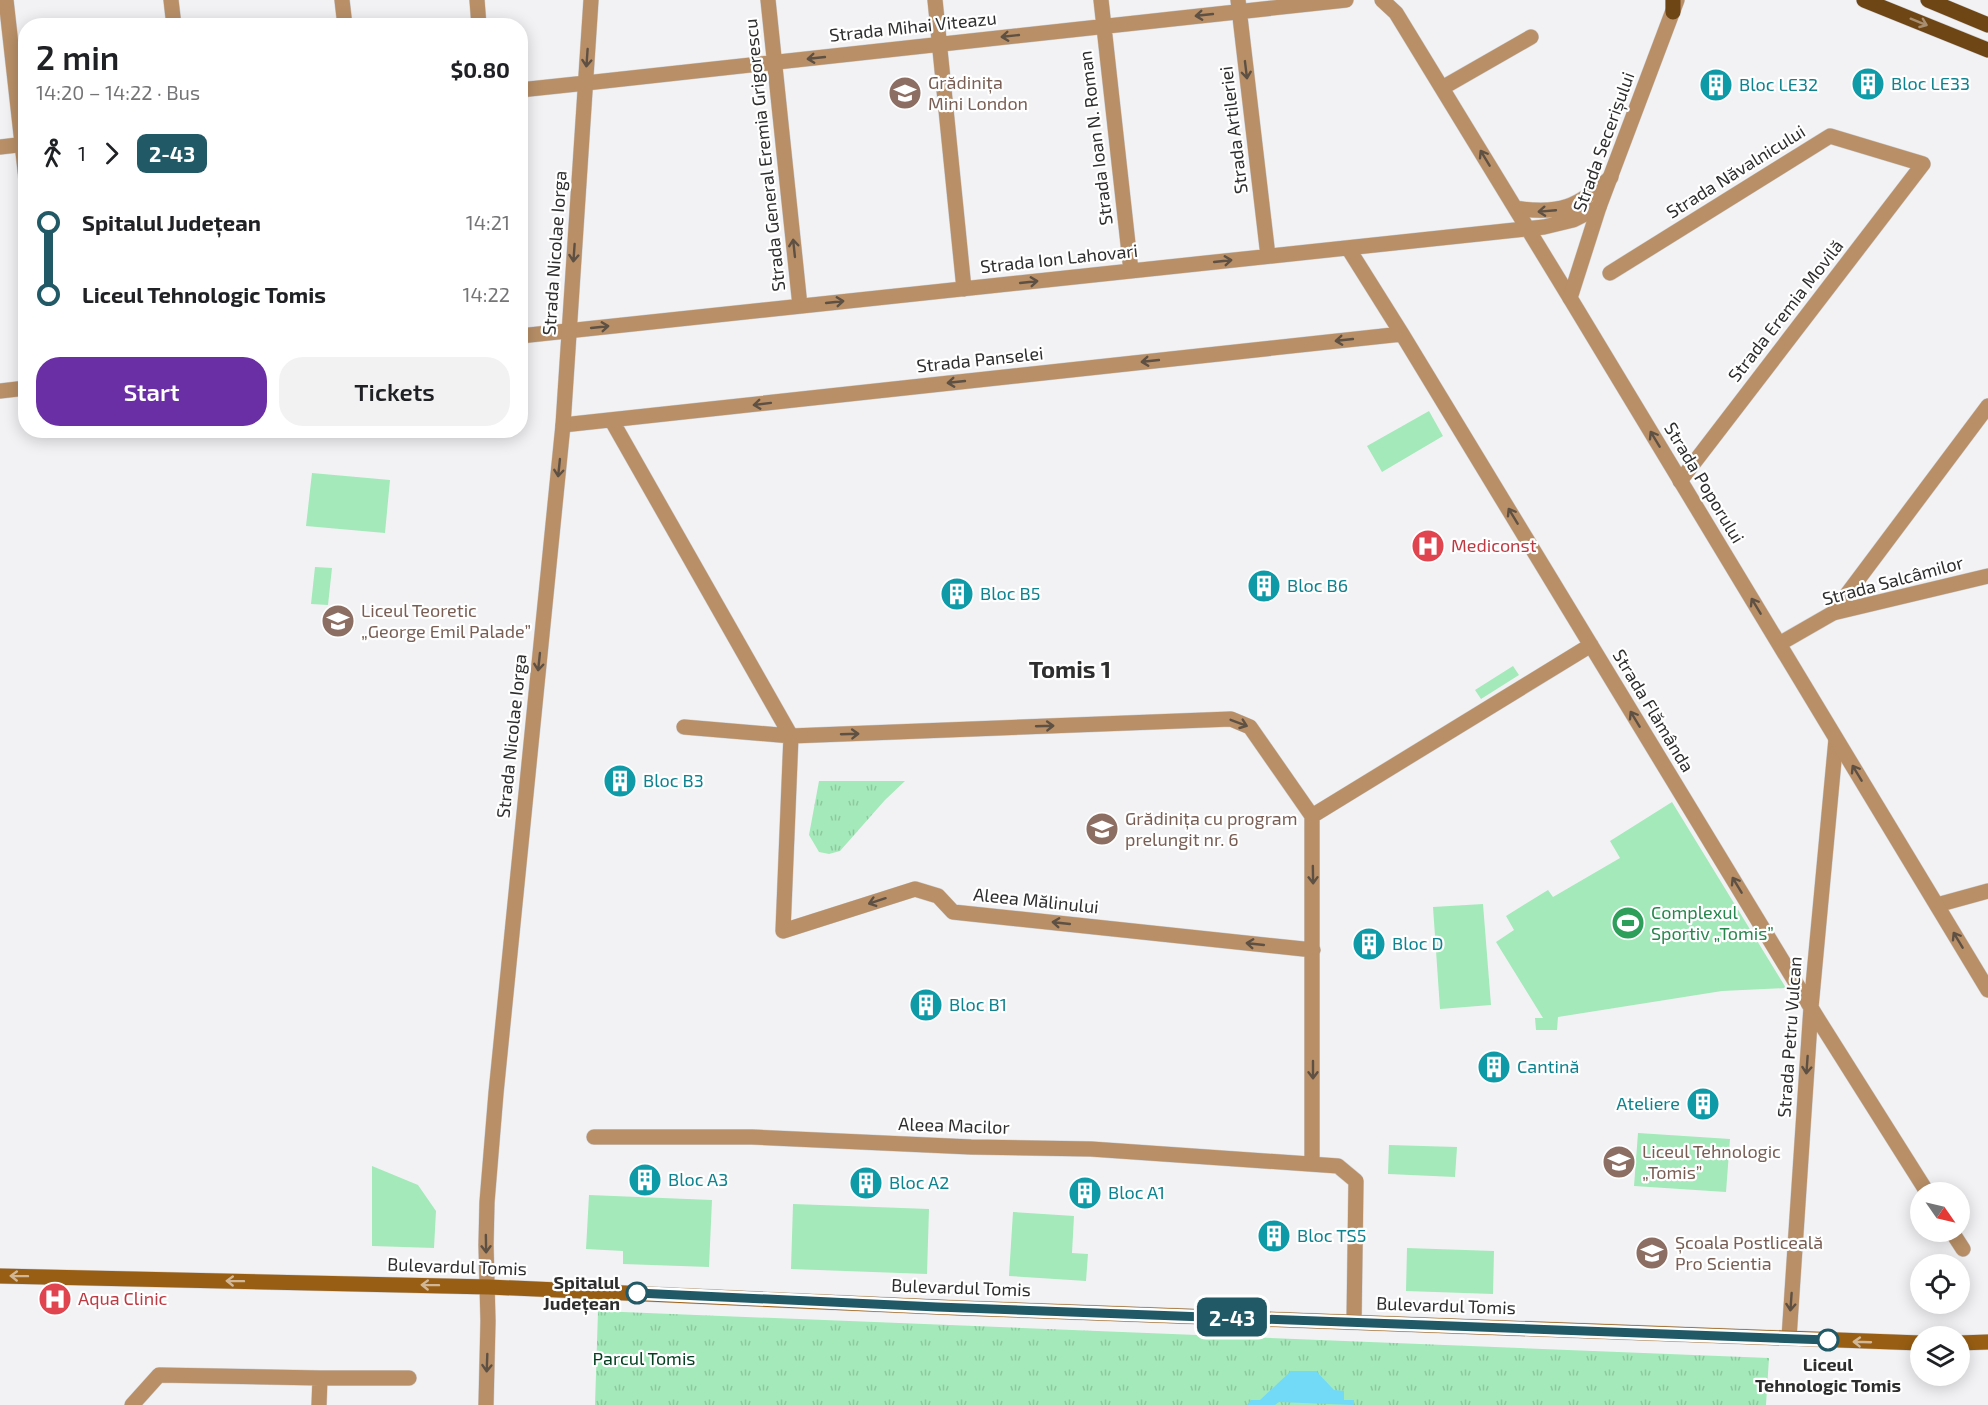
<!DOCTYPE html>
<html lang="en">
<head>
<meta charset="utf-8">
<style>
  body { margin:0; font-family:"Exo 2",sans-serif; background:#f2f2f2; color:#202124; height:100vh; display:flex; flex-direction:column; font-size:22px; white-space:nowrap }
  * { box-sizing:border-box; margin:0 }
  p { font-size:20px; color:#757577 }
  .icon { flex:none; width:33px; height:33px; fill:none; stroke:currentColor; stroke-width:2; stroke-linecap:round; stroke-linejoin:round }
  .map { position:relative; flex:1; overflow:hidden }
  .sheet { position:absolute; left:18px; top:18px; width:510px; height:420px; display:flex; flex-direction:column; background:#fff; border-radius:24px; box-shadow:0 3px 15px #0003 }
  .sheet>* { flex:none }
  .badge { padding:0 12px; border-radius:9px; font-size:21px; line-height:39px }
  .needle { width:39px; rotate:124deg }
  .buttons { position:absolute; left:1910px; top:1182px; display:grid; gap:12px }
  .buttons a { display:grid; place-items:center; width:60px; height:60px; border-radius:50%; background:#fff; box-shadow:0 3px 15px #0003; font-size:30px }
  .map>.badge { position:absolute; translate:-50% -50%; box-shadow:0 0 0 3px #fff }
  .legs { display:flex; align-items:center; gap:9px; height:66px; padding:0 18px; font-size:20px }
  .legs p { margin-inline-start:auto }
  .head { display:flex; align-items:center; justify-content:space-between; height:102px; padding:0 18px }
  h1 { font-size:33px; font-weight:600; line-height:45px }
  .button { display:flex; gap:12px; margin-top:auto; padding:12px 18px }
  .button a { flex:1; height:69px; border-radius:24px; background:#6b2fa5; color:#fff; font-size:24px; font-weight:600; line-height:69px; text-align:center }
  .button a+a { background:#f2f2f2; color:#202124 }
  ul { padding:0 18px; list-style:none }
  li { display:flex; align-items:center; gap:21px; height:72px; font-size:22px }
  li i { display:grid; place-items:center; width:9px; height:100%; margin:0 8px; background:currentColor }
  li i::after { content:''; width:15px; height:15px; margin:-8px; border:4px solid; border-radius:50%; background:#fff }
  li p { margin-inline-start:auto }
  li:first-child i { background:linear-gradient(#0000 50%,currentColor 0) }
  li:last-child i { background:linear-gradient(currentColor 50%,#0000 0) }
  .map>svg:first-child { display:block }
  .green { fill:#a4e9b9 }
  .park { fill:url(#park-tufts) }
  .water { fill:#72d9f7 }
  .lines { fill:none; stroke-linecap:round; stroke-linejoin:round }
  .minor-casing { stroke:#cfcfd1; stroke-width:16 }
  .tertiary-casing { stroke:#cfcfd1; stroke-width:16 }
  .secondary-casing { stroke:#cfcfd1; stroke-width:16 }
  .primary-casing { stroke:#cfcfd1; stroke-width:16 }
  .minor { stroke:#b88f67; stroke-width:15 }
  .tertiary { stroke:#b88f67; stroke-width:15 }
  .secondary { stroke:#985e13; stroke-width:15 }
  .primary { stroke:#6e4514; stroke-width:15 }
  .oneway { stroke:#5e5043 }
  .oneway2 { stroke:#a88f72 }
  .oneway3 { stroke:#d1b795 }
  .line-1-casing { stroke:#fff; stroke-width:14 }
  .line-1 { stroke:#215967; stroke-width:9 }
  .stop-1-dot { fill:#fff; stroke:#215967; stroke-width:3 }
  .labels { text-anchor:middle; stroke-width:4.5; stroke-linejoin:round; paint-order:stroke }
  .street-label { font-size:18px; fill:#2e2e2f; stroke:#fff }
  .education-label { font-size:18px; fill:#785e54; stroke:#fff; text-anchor:start }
  .culture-label { font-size:18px; fill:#0d838f; stroke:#fff; text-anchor:start }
  .health-label { font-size:18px; fill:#be3a42; stroke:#fff; text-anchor:start }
  .leisure-label { font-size:18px; fill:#27864d; stroke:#fff; text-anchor:start }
  .stop-label { font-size:18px; font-weight:bold; fill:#2e2e2f; stroke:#fff; text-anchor:end }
  .park-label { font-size:18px; fill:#044020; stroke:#fff }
  .district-label { font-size:24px; font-weight:bold; fill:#2e2e2f; stroke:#fff }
</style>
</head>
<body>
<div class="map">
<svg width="1988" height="1405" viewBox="0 0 1988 1405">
  <defs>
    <pattern id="park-tufts" width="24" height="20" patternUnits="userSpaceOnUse" patternTransform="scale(1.5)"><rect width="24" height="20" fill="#a4e9b9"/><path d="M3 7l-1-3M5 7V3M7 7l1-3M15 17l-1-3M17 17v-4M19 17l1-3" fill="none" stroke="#8ec89f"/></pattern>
  </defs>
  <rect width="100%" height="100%" fill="#f2f2f5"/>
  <path class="green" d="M1429,411l14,25 -61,36 -15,-26z
    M312,473l78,7 -5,53 -79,-7z
    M315,567l17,1 -4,37 -17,-1z
    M1513,666l6,9 -38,24 -6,-9z
    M1672,802l114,186 -64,3 -164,26 -1,13h-21l-1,-12h8l-47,-76 18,-12 -8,-14 42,-26 5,7 67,-39 -10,-17z
    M1483,904l8,101 -51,4 -7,-102z
    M1638,1133l92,6 -4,53 -92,-6z
    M1389,1145l68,2 -2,30 -67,-3z
    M372,1166l46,19 18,26 -2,37 -62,-2z
    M589,1195l123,5 -3,67 -86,-3v-13l-37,-2z
    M793,1204l136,5 -2,65 -136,-5z
    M1013,1212l61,4 -2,37 16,1 -2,27 -77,-5z
    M1407,1248l87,3 -1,43 -87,-3z"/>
  <path class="park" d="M819,781h86l-20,19 -45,51 -11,3 -10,-2 -10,-17z
    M598,1311l1171,47 -3,47h-1171z"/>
  <path class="water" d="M1291,1371h25l18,19 10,1v9h10v5l-75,-3 -4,3h-28l4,-5h9z"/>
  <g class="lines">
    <g class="minor-casing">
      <path id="minor" d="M6,0l20,179
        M171,0l3,26
        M342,0l3,26
        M477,0l2,26
        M768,0l32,306
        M935,0l29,289
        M1101,0l30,271
        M1238,0l30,256
        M1382,0l14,13 174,285
        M586,83l760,-83
        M1442,88l89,-51
        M1515,208c45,7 63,-1 96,-31
        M1348,248l54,86 414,682 111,176
        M1610,273l220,-137 93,28 -243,317
        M520,336l1024,-109 29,-7 26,-13
        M0,391l26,-3
        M612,421l179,315
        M563,425l839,-91
        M1833,613l155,-207
        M684,727l107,9 440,-17 19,8 62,89v348
        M791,736l-8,195 132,-42 23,7 15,16 360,38
        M1312,816l279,-171
        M1937,905l51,-14
        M594,1137h158l219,10 120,2 247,17 18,15 -2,141
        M1952,1232l11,17
        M1789,1338l22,-331 25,-268
        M320,1378h89
        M132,1405l27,-30 161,3 -1,27"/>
    </g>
    <g class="tertiary-casing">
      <path id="tertiary" d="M1677,0l-78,207 -29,91 418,692
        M520,90l66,-7
        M0,147l26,-3
        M1779,644l54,-31 155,-37
        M486,1405l2,-84 -2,-76 1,-43 9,-109 67,-668 28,-425"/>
    </g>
    <g class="secondary-casing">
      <path id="secondary" d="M0,1276l489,11 471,21 960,35
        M1959,1343l29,-1"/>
    </g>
    <g class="primary-casing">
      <path id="primary" d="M1673,0v12
        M1864,0l124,50
        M1928,0l60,25"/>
    </g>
    <use href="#minor" class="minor"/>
    <use href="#tertiary" class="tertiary"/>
    <use href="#secondary" class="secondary"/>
    <use href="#primary" class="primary"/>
  </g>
  <defs><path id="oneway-shaft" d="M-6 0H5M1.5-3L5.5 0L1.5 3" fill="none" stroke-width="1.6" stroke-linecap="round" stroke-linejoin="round" transform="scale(1.5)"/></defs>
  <g class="oneway">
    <use href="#oneway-shaft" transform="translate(1204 15) rotate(174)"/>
    <use href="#oneway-shaft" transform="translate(1010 36) rotate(174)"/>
    <use href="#oneway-shaft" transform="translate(587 58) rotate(94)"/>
    <use href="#oneway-shaft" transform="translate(816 58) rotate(174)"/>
    <use href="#oneway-shaft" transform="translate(1246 70) rotate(83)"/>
    <use href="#oneway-shaft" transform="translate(1485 158) rotate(-121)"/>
    <use href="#oneway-shaft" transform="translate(1547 211) rotate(175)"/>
    <use href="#oneway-shaft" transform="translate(794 248) rotate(-96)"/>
    <use href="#oneway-shaft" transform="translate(574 253) rotate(94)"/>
    <use href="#oneway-shaft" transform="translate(1223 261) rotate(-6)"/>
    <use href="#oneway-shaft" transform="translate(1029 282) rotate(-6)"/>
    <use href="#oneway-shaft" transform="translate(835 302) rotate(-6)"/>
    <use href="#oneway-shaft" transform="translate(600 327) rotate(-6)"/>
    <use href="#oneway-shaft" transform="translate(1344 340) rotate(174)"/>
    <use href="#oneway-shaft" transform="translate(1150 361) rotate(174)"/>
    <use href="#oneway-shaft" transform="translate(956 382) rotate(174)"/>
    <use href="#oneway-shaft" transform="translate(762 404) rotate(173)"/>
    <use href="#oneway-shaft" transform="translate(1655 439) rotate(-121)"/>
    <use href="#oneway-shaft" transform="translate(559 468) rotate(96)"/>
    <use href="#oneway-shaft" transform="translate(1513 516) rotate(-121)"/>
    <use href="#oneway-shaft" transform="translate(1756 606) rotate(-121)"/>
    <use href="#oneway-shaft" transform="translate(539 662) rotate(96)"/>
    <use href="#oneway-shaft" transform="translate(1635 719) rotate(-121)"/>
    <use href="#oneway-shaft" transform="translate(1239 723) rotate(21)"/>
    <use href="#oneway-shaft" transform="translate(1045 726) rotate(-2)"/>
    <use href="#oneway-shaft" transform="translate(850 734) rotate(-2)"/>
    <use href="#oneway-shaft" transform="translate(1857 773) rotate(-121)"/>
    <use href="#oneway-shaft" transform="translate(1313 875) rotate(89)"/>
    <use href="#oneway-shaft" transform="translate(1737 885) rotate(-121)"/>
    <use href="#oneway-shaft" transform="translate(877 901) rotate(162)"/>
    <use href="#oneway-shaft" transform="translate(1061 923) rotate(-174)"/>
    <use href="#oneway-shaft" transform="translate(1958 940) rotate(-121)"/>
    <use href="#oneway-shaft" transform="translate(1255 944) rotate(-174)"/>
    <use href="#oneway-shaft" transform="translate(1807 1065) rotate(94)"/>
    <use href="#oneway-shaft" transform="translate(1313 1070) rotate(90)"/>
    <use href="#oneway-shaft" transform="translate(486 1244) rotate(89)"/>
    <use href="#oneway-shaft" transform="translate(1791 1302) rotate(94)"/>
    <use href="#oneway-shaft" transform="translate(487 1363) rotate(92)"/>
  </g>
  <use class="oneway2" href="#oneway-shaft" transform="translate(1919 22) rotate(22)"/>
  <g class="oneway3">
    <use href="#oneway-shaft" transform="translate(19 1276) rotate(-179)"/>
    <use href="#oneway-shaft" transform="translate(235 1281) rotate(-179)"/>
    <use href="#oneway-shaft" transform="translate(430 1285) rotate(-179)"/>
    <use href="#oneway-shaft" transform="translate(1862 1342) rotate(-178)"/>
  </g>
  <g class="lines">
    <g class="line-1-casing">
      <path id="line-1" d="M637,1293l300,14 891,33"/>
    </g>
    <use href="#line-1" class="line-1"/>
  </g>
  <defs>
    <g id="building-disc" transform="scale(1.725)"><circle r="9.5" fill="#0f9aa8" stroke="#fff"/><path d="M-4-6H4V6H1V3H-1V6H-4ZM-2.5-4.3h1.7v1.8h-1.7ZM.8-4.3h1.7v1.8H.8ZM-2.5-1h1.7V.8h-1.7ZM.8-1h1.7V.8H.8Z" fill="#fff"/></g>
    <g id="school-disc" transform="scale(1.725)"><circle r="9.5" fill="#8d6e63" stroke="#fff"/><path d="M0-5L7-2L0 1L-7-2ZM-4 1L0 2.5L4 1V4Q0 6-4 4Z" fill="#fff"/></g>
    <g id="hospital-disc" transform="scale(1.725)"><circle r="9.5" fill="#e0444e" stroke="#fff"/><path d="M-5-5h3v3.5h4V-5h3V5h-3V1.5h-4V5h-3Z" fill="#fff"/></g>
    <g id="stadium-disc" transform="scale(1.725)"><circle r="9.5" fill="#2e9e5b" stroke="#fff"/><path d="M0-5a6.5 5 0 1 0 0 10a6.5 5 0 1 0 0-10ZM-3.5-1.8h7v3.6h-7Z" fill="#fff"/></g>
  </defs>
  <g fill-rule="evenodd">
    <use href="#building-disc" x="1868" y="84"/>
    <use href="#building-disc" x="1716" y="85"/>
    <use href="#school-disc" x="905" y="93"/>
    <use href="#hospital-disc" x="1428" y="546"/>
    <use href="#building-disc" x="1264" y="586"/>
    <use href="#building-disc" x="957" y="594"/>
    <use href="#school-disc" x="338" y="621"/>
    <use href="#building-disc" x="620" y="781"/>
    <use href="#school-disc" x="1102" y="829"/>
    <use href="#stadium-disc" x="1628" y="923"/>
    <use href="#building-disc" x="1369" y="944"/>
    <use href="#building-disc" x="926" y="1005"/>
    <use href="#building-disc" x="1494" y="1067"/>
    <use href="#building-disc" x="1703" y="1104"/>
    <use href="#school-disc" x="1619" y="1162"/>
    <use href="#building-disc" x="645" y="1180"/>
    <use href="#building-disc" x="866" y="1183"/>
    <use href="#building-disc" x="1085" y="1193"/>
    <use href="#building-disc" x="1274" y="1236"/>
    <use href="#school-disc" x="1652" y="1253"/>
    <use href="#hospital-disc" x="55" y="1299"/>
  </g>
  <g class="stop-1-dot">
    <circle cx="637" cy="1293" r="10"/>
    <circle cx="1828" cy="1340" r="10"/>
  </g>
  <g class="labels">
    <g class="street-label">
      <text transform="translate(913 27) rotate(-6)" y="6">Strada Mihai Viteazu</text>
      <text transform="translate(1234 130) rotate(-97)" y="6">Strada Artileriei</text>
      <text transform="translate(1096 138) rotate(-97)" y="6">Strada Ioan N. Roman</text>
      <text transform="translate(1604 142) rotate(-70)" y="6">Strada Secerișului</text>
      <text transform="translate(765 155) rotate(-96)" y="6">Strada General Eremia Grigorescu</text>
      <text transform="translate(1736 172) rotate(-32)" y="6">Strada Năvalnicului</text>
      <text transform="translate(555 253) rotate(-86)" y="6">Strada Nicolae Iorga</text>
      <text transform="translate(1059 259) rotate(-6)" y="6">Strada Ion Lahovari</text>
      <text transform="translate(1786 311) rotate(-52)" y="6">Strada Eremia Movilă</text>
      <text transform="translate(980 360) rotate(-6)" y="6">Strada Panselei</text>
      <text transform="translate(1704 483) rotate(59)" y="6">Strada Poporului</text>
      <text transform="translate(1893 581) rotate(-15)" y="6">Strada Salcâmilor</text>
      <text transform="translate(1653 711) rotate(59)" y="6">Strada Flămânda</text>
      <text transform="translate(512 736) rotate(-84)" y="6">Strada Nicolae Iorga</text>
      <text transform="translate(1036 901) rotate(6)" y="6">Aleea Mălinului</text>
      <text transform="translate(1790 1037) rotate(-86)" y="6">Strada Petru Vulcan</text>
      <text transform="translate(954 1126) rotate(2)" y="6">Aleea Macilor</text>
      <text transform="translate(457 1267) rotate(2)" y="6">Bulevardul Tomis</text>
      <text transform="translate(961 1288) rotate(2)" y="6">Bulevardul Tomis</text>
      <text transform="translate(1446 1306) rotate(2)" y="6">Bulevardul Tomis</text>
    </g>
    <g class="education-label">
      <text x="928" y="89">Grădinița<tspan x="928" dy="21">Mini London</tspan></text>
      <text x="361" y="617">Liceul Teoretic<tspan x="361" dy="21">„George Emil Palade”</tspan></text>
      <text x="1125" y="825">Grădinița cu program<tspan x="1125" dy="21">prelungit nr. 6</tspan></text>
      <text x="1642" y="1158">Liceul Tehnologic<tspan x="1642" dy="21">„Tomis”</tspan></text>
      <text x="1675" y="1249">Școala Postliceală<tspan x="1675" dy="21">Pro Scientia</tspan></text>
    </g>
    <g class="culture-label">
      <text x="1891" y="90">Bloc LE33</text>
      <text x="1739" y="91">Bloc LE32</text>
      <text x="1287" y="592">Bloc B6</text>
      <text x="980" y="600">Bloc B5</text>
      <text x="643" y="787">Bloc B3</text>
      <text x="1392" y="950">Bloc D</text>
      <text x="949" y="1011">Bloc B1</text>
      <text x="1517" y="1073">Cantină</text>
      <text x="1680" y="1110" text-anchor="end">Ateliere</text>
      <text x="668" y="1186">Bloc A3</text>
      <text x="889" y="1189">Bloc A2</text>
      <text x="1108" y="1199">Bloc A1</text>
      <text x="1297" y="1242">Bloc TS5</text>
    </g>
    <g class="health-label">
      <text x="1451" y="552">Mediconst</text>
      <text x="78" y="1305">Aqua Clinic</text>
    </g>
    <g class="leisure-label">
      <text x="1651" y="919">Complexul<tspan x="1651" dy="21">Sportiv „Tomis”</tspan></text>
    </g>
    <g class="stop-label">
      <text x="620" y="1289">Spitalul<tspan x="620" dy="21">Județean</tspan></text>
      <text x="1828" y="1371" text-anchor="middle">Liceul<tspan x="1828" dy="21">Tehnologic Tomis</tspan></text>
    </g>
    <g class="park-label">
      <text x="644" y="1365">Parcul Tomis</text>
    </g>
    <g class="district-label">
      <text x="1070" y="678">Tomis 1</text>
    </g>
  </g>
</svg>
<div class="buttons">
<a><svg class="needle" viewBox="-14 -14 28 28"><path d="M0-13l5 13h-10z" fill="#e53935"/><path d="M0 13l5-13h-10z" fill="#757577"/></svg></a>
<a><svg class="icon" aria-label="locate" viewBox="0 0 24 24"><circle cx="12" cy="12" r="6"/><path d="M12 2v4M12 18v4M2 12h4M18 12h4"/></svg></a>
<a><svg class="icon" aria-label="layers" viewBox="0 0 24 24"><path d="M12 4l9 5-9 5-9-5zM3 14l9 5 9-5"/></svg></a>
</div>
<b class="badge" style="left:1232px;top:1317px;background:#215967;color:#fff">2-43</b>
<section class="sheet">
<div class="head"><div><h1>2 min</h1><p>14:20 – 14:22 · Bus</p></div><b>$0.80</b></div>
<div class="legs"><svg class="icon" aria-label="walk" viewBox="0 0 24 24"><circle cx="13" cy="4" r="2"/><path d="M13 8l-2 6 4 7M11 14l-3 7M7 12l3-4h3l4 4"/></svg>1<svg class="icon" aria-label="forward" viewBox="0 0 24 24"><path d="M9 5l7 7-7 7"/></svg><b class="badge" style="background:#215967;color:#fff">2-43</b></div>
<ul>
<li><i style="color:#215967"></i><b>Spitalul Județean</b><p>14:21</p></li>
<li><i style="color:#215967"></i><b>Liceul Tehnologic Tomis</b><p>14:22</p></li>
</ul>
<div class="button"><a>Start</a><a>Tickets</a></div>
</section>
</div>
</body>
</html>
